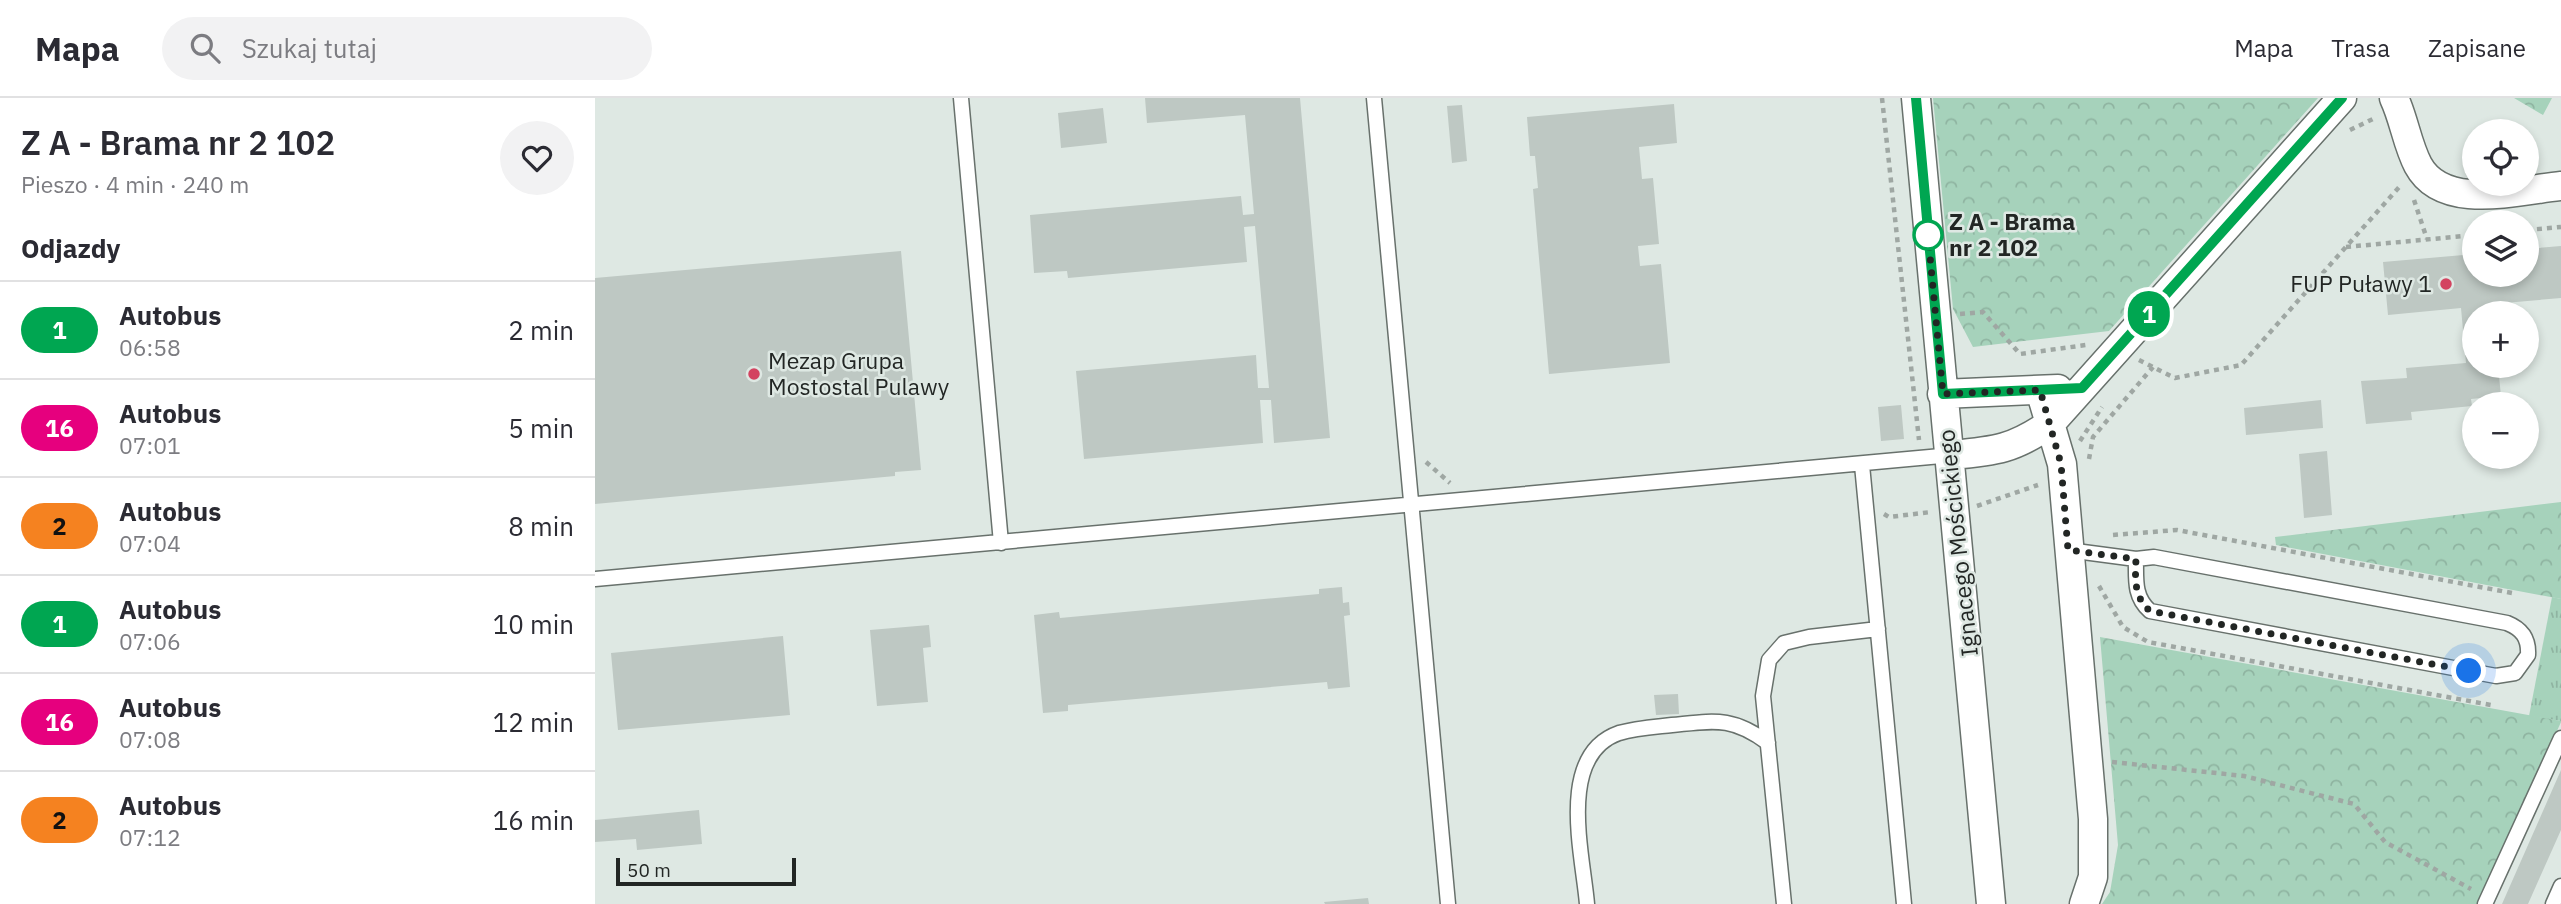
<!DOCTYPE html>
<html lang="pl">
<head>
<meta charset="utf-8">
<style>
  body { margin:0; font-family:"IBM Plex Sans",sans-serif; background:#f2f2f3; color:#2b2b33; height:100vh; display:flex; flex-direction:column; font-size:26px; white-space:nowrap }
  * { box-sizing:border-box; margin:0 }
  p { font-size:23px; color:#7c7c81 }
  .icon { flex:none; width:38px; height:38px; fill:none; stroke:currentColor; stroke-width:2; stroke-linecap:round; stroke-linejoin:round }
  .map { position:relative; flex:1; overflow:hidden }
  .drawer { display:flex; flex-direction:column; background:#fff; width:595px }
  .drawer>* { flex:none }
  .badge { padding:0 14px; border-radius:23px; font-size:24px; line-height:46px }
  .controls { position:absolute; left:1867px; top:21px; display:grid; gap:14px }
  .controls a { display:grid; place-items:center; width:77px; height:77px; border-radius:50%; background:#fff; box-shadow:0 4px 10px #0003; font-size:35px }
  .scale { position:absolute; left:21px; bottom:18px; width:180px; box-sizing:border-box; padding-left:7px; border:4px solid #222624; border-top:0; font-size:19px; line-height:24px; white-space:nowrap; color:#222624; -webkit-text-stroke:5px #dee8e3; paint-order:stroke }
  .you { position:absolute; width:35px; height:35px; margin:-18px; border:5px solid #fff; border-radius:50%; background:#1a73e8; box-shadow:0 0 0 10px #1a73e833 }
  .map>.badge { position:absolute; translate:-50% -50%; box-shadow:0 0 0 4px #fff }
  h2 { padding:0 21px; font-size:26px; line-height:63px }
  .round { display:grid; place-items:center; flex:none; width:74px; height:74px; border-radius:37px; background:#f2f2f3 }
  .summary { display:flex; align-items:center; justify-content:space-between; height:119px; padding:0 21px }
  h1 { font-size:33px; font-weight:600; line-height:52px }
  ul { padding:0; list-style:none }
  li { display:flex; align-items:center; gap:21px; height:98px; padding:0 21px; border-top:2px solid #e1e1e2 }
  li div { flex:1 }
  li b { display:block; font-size:26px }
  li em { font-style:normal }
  li .badge { min-width:77px; font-weight:700; text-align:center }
  header { display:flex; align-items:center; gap:42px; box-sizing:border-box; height:98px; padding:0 35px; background:#fff; border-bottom:2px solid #e1e1e2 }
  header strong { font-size:33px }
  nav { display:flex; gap:38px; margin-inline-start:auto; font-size:24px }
  .search { width:490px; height:63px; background:#f2f2f3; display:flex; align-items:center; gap:18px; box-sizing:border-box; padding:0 24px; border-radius:38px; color:#7c7c81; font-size:26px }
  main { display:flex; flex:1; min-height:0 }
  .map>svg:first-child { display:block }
  .grass { fill:url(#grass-tufts) }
  .forest { fill:url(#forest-crowns) }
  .building { fill:#bec8c3 }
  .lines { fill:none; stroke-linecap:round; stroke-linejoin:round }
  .service-casing { stroke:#68716c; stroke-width:17 }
  .minor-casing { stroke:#68716c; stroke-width:31 }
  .path { stroke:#9fa7a3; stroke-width:4.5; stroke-dasharray:5 5; stroke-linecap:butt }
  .service { stroke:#fff; stroke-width:14 }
  .minor { stroke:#fff; stroke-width:28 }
  .line-casing { stroke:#fff; stroke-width:16 }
  .line { stroke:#00a651; stroke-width:10 }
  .walk { stroke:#222624; stroke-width:7; stroke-dasharray:0 12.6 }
  .stop-dot { fill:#fff; stroke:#00a651; stroke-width:3.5 }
  .poi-dot { fill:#d34360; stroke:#dee8e3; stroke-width:2.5 }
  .labels { text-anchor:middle; stroke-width:5; stroke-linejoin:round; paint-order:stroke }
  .stop-label { font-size:23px; font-weight:bold; fill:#222624; stroke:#dee8e3; text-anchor:start }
  .poi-label { font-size:23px; fill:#222624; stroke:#dee8e3; text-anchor:end }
  .street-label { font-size:23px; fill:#222624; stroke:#dee8e3 }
</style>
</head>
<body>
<header>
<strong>Mapa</strong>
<div class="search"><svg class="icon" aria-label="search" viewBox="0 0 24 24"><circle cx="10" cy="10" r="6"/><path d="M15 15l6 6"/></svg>Szukaj tutaj</div>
<nav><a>Mapa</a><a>Trasa</a><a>Zapisane</a></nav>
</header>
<main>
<section class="drawer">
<div class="summary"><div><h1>Z A - Brama nr 2 102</h1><p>Pieszo · 4 min · 240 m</p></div><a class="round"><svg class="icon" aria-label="heart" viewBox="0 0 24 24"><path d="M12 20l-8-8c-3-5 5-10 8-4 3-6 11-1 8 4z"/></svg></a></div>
<h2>Odjazdy</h2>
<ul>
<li><span class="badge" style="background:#00a651;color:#fff">1</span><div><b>Autobus</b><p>06:58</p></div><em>2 min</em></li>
<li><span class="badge" style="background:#e6007e;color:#fff">16</span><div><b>Autobus</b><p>07:01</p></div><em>5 min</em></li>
<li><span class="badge" style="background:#f58220;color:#111">2</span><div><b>Autobus</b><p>07:04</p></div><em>8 min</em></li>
<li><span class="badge" style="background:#00a651;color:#fff">1</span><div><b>Autobus</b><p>07:06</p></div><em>10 min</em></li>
<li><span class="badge" style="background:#e6007e;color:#fff">16</span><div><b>Autobus</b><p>07:08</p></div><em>12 min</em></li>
<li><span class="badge" style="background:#f58220;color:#111">2</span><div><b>Autobus</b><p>07:12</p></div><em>16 min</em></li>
</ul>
</section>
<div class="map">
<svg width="1966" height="806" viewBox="0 0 1966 806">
  <defs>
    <pattern id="grass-tufts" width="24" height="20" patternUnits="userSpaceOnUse" patternTransform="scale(1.75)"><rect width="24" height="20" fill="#a6d2bb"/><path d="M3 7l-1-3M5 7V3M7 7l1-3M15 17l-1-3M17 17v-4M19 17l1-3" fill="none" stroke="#8fb4a1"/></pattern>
    <pattern id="forest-crowns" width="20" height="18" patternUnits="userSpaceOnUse" patternTransform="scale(1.75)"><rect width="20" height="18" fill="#a6d2bb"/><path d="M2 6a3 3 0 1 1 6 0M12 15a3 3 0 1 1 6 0" fill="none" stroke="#8fb4a1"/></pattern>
  </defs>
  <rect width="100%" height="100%" fill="#dee8e3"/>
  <path class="grass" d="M1957,499l9,2v122l-32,-5z"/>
  <path class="forest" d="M1338,0h385l-209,233 -136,16 -20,-38z
    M1919,0h38l-9,17z
    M1966,404v97l-285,-54 -1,-8z
    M1505,539l461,84v1l-82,182h-377l8,-12 8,-47z"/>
  <path class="building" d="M550,0h155l30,340 -56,5 -3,-43h-11l3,43 -179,16 -8,-88 180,-16 2,33h11l-14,-162 -11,1 3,35 -179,16 -1,-7 -33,2 -4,-58 211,-19 2,19 11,-1 -9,-99 -98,8z
    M1079,6l3,39 -38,4 3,32 11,-1 6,66 -21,2 2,20 21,-2 9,99 -121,11 -16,-185 5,-1 -3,-32h-5l-3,-39z
    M867,7l5,56 -15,2 -5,-57z
    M508,10l4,35 -46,5 -3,-35z
    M1966,148v52l-68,6v9h-18v53h23l3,30 -30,3 1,7 -61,6 1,8 -46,4 -5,-43 46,-3 -1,-10 60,-5 -5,-55 -73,7 -5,-53 92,-8v21h52v-26z
    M306,153l20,219 -26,2v4l-300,28v-226z
    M1726,302l2,28 -77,7 -2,-27z
    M1306,307l3,34 -23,2 -3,-34z
    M1732,353l5,64 -28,3 -5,-64z
    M747,489l1,16 6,-1 1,13 -6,1 6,71 -22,2 -1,-7 -259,23v6l-25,2 -9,-98 25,-3 1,6 259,-24v-5z
    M334,527l2,22 -8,1 5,54 -51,4 -7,-76z
    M188,538l7,79 -172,15 -7,-77z
    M1083,596l1,20 -23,1 -2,-20z
    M1966,672v60l-33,74h-26z
    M104,712l3,34 -65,6 -1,-11 -41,3v-22z
    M773,800l1,6h-44l-1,-2z"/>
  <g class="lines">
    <g class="service-casing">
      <path id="service" d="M366,0l40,445
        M779,0l74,806
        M1267,367l42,439
        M1473,452l68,9 18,-2 353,66c15,6 22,15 21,32l-13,18 -19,3 -346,-65c-16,-14 -14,-31 -14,-52
        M0,481l1357,-124
        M992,806c-4,-49 -31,-149 32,-171 17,-5 35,-6 53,-8 42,-4 60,-9 96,18
        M1189,806l-21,-208 6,-36 15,-17 25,-6 69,-8
        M1890,806l76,-166
        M1958,806l8,-18"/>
    </g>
    <g class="minor-casing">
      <path id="minor" d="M1321,0l75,806
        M1799,0c10,21 13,46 24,67 25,47 101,25 143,21
        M1445,292l22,74 31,355v58l-9,27
        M1347,296l116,-5
        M1357,357c44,-4 62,-6 99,-32l291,-325"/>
    </g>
    <path class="path" d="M1287,0l37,342
      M1755,32l27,-13
      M1819,102l13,39
      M1932,132l34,-3
      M1751,149l129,-12
      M1365,216l23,-2 37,42 66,-9
      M1544,262l36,18 66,-13 160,-180
      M1485,343l22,-34
      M1494,361l4,-22 60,-70
      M831,364l24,21
      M1382,408l61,-21
      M1289,416l5,3 42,-5
      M1518,437l64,-5 335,63
      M1504,488l24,41 25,15 343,63
      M1517,664l132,14 110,28 31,38 86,47"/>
    <use href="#service" class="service"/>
    <use href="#minor" class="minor"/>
  </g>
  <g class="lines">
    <g class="line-casing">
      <path id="line" d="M1321,0l27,296 139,-6 260,-290"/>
    </g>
    <use href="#line" class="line"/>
    <path class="walk" d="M1333,137l15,159 97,-4 21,74 7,86 68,9c-1,21 -2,38 14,52l319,60"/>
  </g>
  <circle class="stop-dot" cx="1333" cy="137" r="14"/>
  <g class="poi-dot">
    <circle cx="1851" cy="186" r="7"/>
    <circle cx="159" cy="276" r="7"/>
  </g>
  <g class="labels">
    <g class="stop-label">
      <text x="1354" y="132">Z A - Brama<tspan x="1354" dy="26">nr 2 102</tspan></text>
    </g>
    <g class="poi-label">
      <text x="1837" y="194">FUP Puławy 1</text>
      <text x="173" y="271" text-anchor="start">Mezap Grupa<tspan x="173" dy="26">Mostostal Pulawy</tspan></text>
    </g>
    <g class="street-label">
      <text transform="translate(1363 445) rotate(-96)" y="8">Ignacego Mościckiego</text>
    </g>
  </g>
</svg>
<div class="controls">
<a><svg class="icon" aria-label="locate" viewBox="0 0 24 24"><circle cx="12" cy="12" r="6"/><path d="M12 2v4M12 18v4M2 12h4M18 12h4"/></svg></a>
<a><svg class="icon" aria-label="layers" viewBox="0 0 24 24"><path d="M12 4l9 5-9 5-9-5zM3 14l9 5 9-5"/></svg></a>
<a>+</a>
<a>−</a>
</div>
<div class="scale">50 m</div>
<div class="you" style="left:1874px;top:573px"></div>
<b class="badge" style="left:1554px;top:216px;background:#00a651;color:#fff">1</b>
</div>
</main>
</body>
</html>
